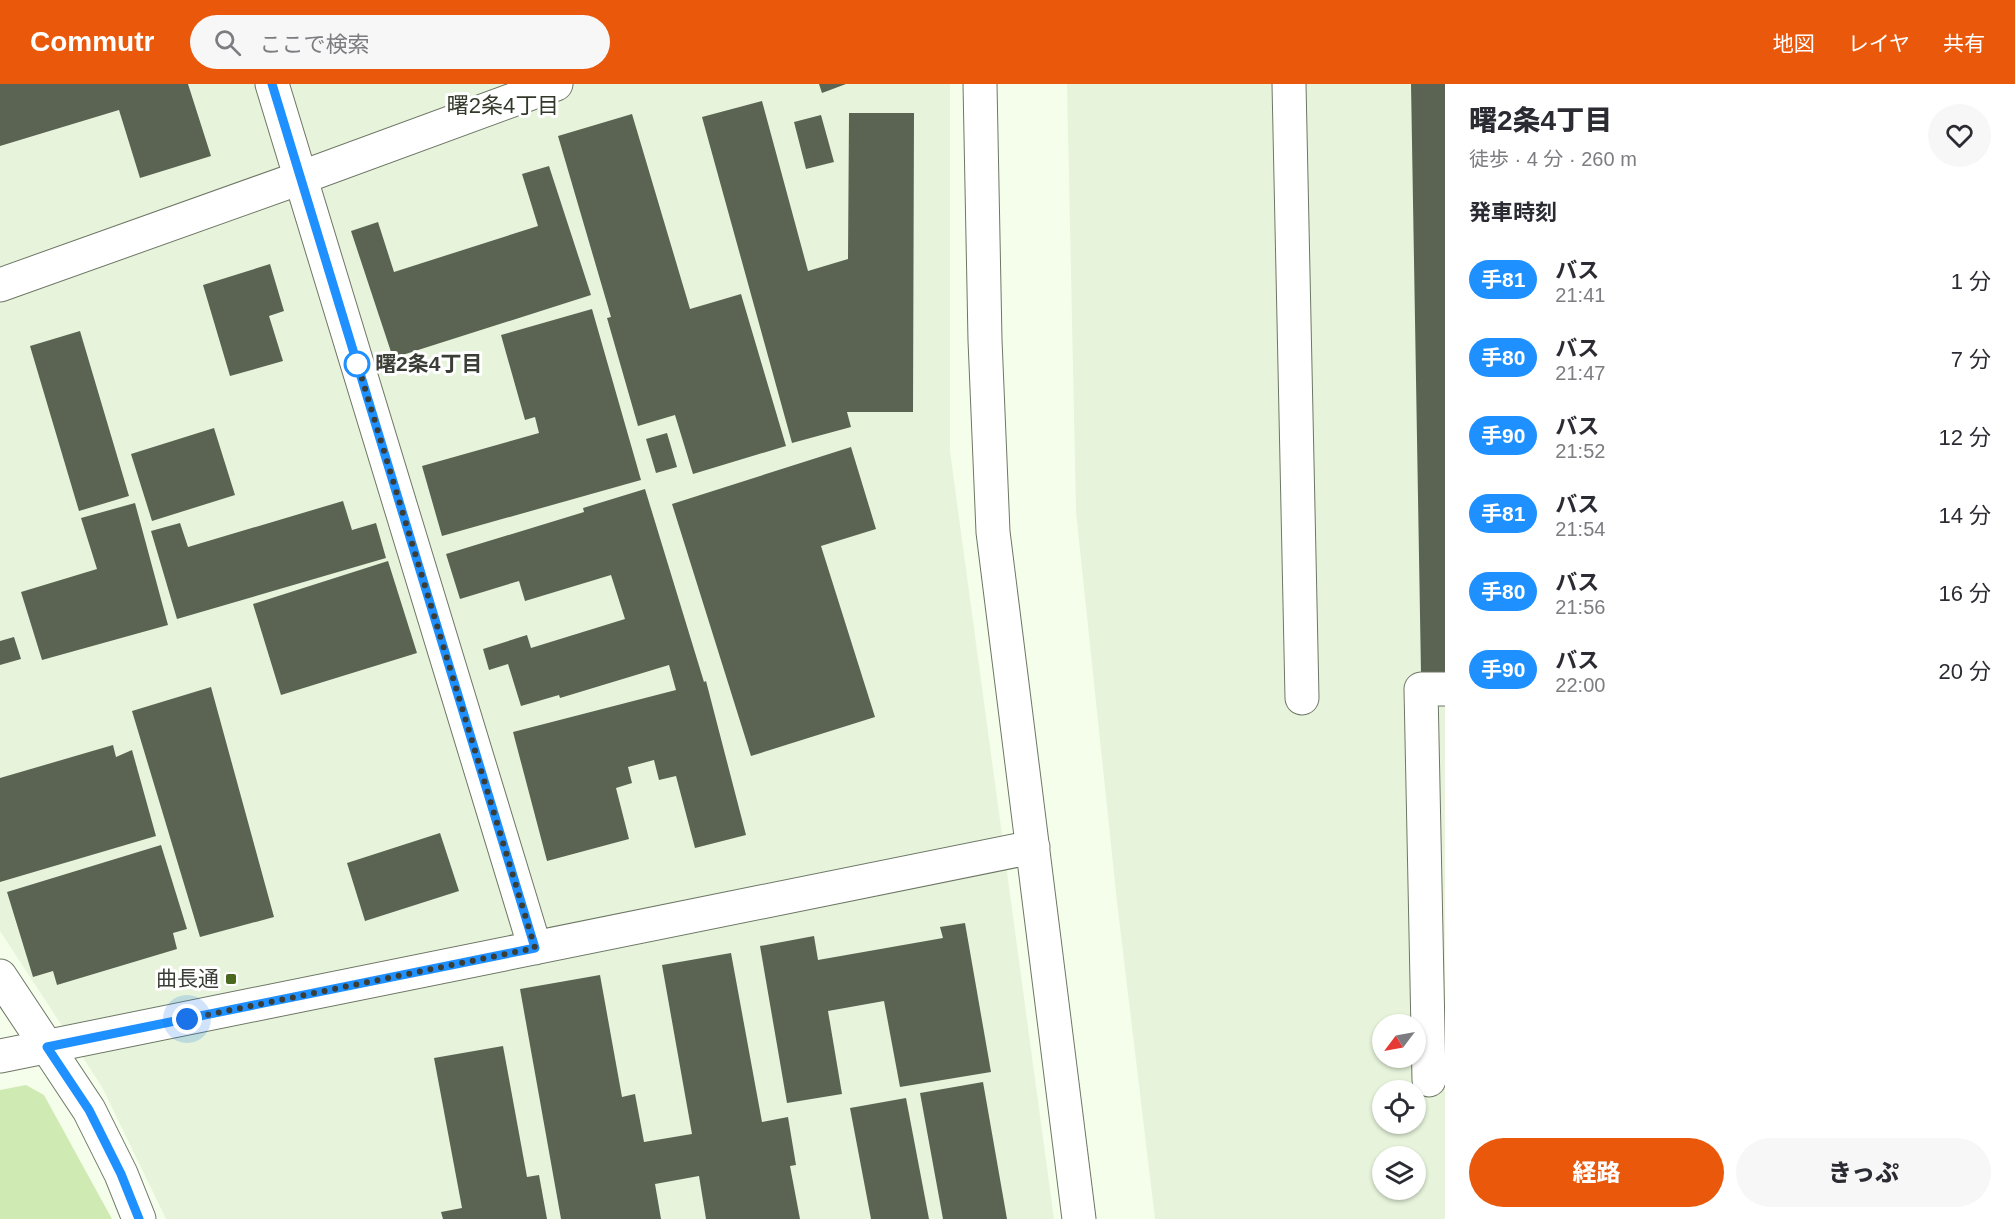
<!DOCTYPE html>
<html lang="ja">
<head>
<meta charset="utf-8">
<style>
  body { margin:0; font-family:Helvetica,"Noto Sans JP",sans-serif; background:#f7f7f7; color:#2b2b33; height:100vh; display:flex; flex-direction:column; font-size:22px; white-space:nowrap }
  * { box-sizing:border-box; margin:0 }
  p { font-size:20px; color:#7c7c81 }
  .icon { flex:none; width:33px; height:33px; fill:none; stroke:currentColor; stroke-width:2; stroke-linecap:round; stroke-linejoin:round }
  .map { position:relative; flex:1; overflow:hidden }
  .details { display:flex; flex-direction:column; background:#fff; width:570px }
  .details>* { flex:none }
  .badge { padding:0 12px; border-radius:20px; font-size:21px; line-height:39px }
  .needle { width:39px; rotate:238deg }
  .fabs { position:absolute; left:1372px; top:930px; display:grid; gap:12px }
  .fabs a { display:grid; place-items:center; width:54px; height:54px; border-radius:50%; background:#fff; box-shadow:0 2px 4px #0004; font-size:30px }
  .you { position:absolute; width:30px; height:30px; margin:-15px; border:4px solid #fff; border-radius:50%; background:#1a73e8; box-shadow:0 0 0 9px #1a73e833 }
  .map>.badge { position:absolute; translate:-50% -50%; box-shadow:0 0 0 3px #fff }
  h2 { padding:0 24px; font-size:22px; line-height:54px }
  .round { display:grid; place-items:center; flex:none; width:63px; height:63px; border-radius:32px; background:#f7f7f7 }
  .summary { display:flex; align-items:center; justify-content:space-between; height:102px; padding:0 24px }
  h1 { font-size:28px; font-weight:800; line-height:45px }
  .primary-button { display:flex; gap:12px; margin-top:auto; padding:12px 24px }
  .primary-button a { flex:1; height:69px; border-radius:36px; background:#ea580c; color:#fff; font-size:24px; font-weight:800; line-height:69px; text-align:center }
  .primary-button a+a { background:#f7f7f7; color:#2b2b33 }
  ul { padding:0; list-style:none }
  li { display:flex; align-items:center; gap:18px; height:78px; padding:0 24px }
  li div { flex:1 }
  li b { display:block; font-size:22px }
  li em { font-style:normal }
  li .badge { min-width:66px; font-weight:700; text-align:center }
  header { display:flex; align-items:center; gap:36px; box-sizing:border-box; height:84px; padding:0 30px; background:#ea580c; color:#fff }
  header strong { font-size:28px }
  nav { display:flex; gap:33px; margin-inline-start:auto; font-size:21px }
  .search { width:420px; height:54px; background:#f7f7f7; display:flex; align-items:center; gap:15px; box-sizing:border-box; padding:0 21px; border-radius:33px; color:#7c7c81; font-size:22px }
  main { display:flex; flex:1; min-height:0 }
  .map>svg:first-child { display:block }
  .built { fill:#e7f4db; fill-rule:evenodd }
  .green { fill:#d0eab3 }
  .building { fill:#5b6453 }
  .lines { fill:none; stroke-linecap:round; stroke-linejoin:round }
  .minor-casing { stroke:#6e7766; stroke-width:35 }
  .minor { stroke:#fff; stroke-width:33 }
  .line-casing { stroke:#fff; stroke-width:14 }
  .line { stroke:#1e90ff; stroke-width:9 }
  .walk { stroke:#3b3e37; stroke-width:6; stroke-dasharray:0 10.8 }
  .stop-dot { fill:#fff; stroke:#1e90ff; stroke-width:3 }
  .poi-dot { fill:#4a691e; stroke:#fff; stroke-width:2 }
  .labels { text-anchor:middle; stroke-width:6; stroke-linejoin:round; paint-order:stroke }
  .stop-label { font-size:21px; font-weight:bold; fill:#3b3e37; stroke:#fff; text-anchor:start }
  .poi-label { font-size:21px; fill:#3b3e37; stroke:#fff; text-anchor:end }
  .neighbourhood-label { font-size:22px; fill:#32392a; stroke:#fff }
</style>
</head>
<body>
<header>
<strong>Commutr</strong>
<div class="search"><svg class="icon" aria-label="search" viewBox="0 0 24 24"><circle cx="10" cy="10" r="6"/><path d="M15 15l6 6"/></svg>ここで検索</div>
<nav><a>地図</a><a>レイヤ</a><a>共有</a></nav>
</header>
<main>
<div class="map">
<svg width="1445" height="1135" viewBox="0 0 1445 1135">
  <rect width="100%" height="100%" fill="#f5feeb"/>
  <path class="built" d="M0,0h950v367l104,768h-888l-64,-132 -102,-156z
    M1067,0h378v1135h-290l-38,-317 -41,-390zM1383,940h33v34h-33zM1383,1006h33v34h-33zM1383,1072h33v34h-33z"/>
  <path class="green" d="M26,1001l18,10 68,124h-112v-129z"/>
  <path class="building" d="M0,0h188l23,72 -71,22 -21,-68 -119,36z
    M819,0h27l-24,9z
    M1411,0h34v589l-24,1z
    M762,17l46,170 40,-12 1,-146h65l-1,299h-66l4,15 -59,16 -90,-326z
    M632,30l58,195 51,-15 45,152 -93,28 -18,-59 -37,11 -31,-108 4,-1 -53,-181z
    M821,31l13,47 -28,7 -12,-47z
    M549,82l42,129 -198,63 -42,-127 27,-9 16,50 144,-46 -16,-52z
    M270,180l14,47 -15,5 14,45 -53,15 -27,-91z
    M592,225l49,171 -199,56 -20,-70 117,-33 -4,-16 -10,3 -24,-85z
    M80,247l49,165 -50,15 -49,-165z
    M214,344l21,67 -83,26 -21,-67z
    M667,349l10,34 -21,6 -10,-34z
    M851,363l25,82 -55,17 54,171 -124,39 -79,-252z
    M645,405l59,193 2,-1 40,154 -51,13 -19,-72 -17,4 -5,-20 -26,7 4,16 -16,5 13,51 -82,22 -34,-129 163,-42 -7,-25 -109,33 -1,-3 -38,11 -13,-42 -19,6 -6,-21 44,-14 4,13 94,-29 -14,-44 -86,26 -6,-20 -59,18 -14,-45 138,-42 -1,-4z
    M343,417l9,29 24,-7 10,35 -209,61 -26,-88 29,-8 8,24z
    M135,419l33,122 -126,35 -21,-68 76,-23 -16,-51z
    M388,477l29,92 -136,42 -28,-91z
    M14,553l7,22 -21,6v-24z
    M211,603l63,230 -74,20 -68,-226z
    M113,661l3,12 16,-7 24,86 -156,46v-104z
    M440,749l19,58 -94,30 -18,-58z
    M161,761l26,84 -14,4 4,16 -120,36 -4,-14 -20,6 -26,-85z
    M965,839l26,149 -91,15 -16,-86 -56,10 14,83 -55,9 -27,-157 54,-10 4,24 125,-22 -3,-11z
    M731,869l31,169 26,-5 8,48 -6,1 10,53h-94l-7,-43 -44,8 6,35h-100l-41,-230 80,-14 22,122 13,-3 9,48 48,-8 -30,-169z
    M503,962l24,131 12,-2 8,44h-104l-2,-7 21,-4 -28,-150z
    M983,998l24,137h-64l-23,-126z
    M906,1014l23,121h-58l-21,-111z"/>
  <g class="lines">
    <g class="minor-casing">
      <path id="minor" d="M272,0l263,864
        M980,0l5,256 8,192 86,687
        M1289,0l13,614
        M0,201l300,-107 256,-94
        M0,892l89,134 32,64 18,45
        M0,972l1033,-209
        M1429,996l-8,-391h24"/>
    </g>
    <use href="#minor" class="minor"/>
  </g>
  <g class="lines">
    <g class="line-casing">
      <path id="line" d="M139,1135l-18,-45 -32,-64 -42,-63 488,-99 -263,-864"/>
    </g>
    <use href="#line" class="line"/>
    <path class="walk" d="M187,935l348,-71 -179,-589 1,5"/>
  </g>
  <circle class="stop-dot" cx="357" cy="280" r="12"/>
  <rect class="poi-dot" x="225" y="889" width="12" height="12" rx="3"/>
  <g class="labels">
    <g class="stop-label">
      <text x="375" y="287">曙2条4丁目</text>
    </g>
    <g class="poi-label">
      <text x="219" y="902">曲長通</text>
    </g>
    <g class="neighbourhood-label">
      <text x="503" y="29">曙2条4丁目</text>
    </g>
  </g>
</svg>
<div class="fabs">
<a><svg class="needle" viewBox="-14 -14 28 28"><path d="M0-13l5 13h-10z" fill="#e53935"/><path d="M0 13l5-13h-10z" fill="#7c7c81"/></svg></a>
<a><svg class="icon" aria-label="locate" viewBox="0 0 24 24"><circle cx="12" cy="12" r="6"/><path d="M12 2v4M12 18v4M2 12h4M18 12h4"/></svg></a>
<a><svg class="icon" aria-label="layers" viewBox="0 0 24 24"><path d="M12 4l9 5-9 5-9-5zM3 14l9 5 9-5"/></svg></a>
</div>
<div class="you" style="left:187px;top:935px"></div>
</div>
<section class="details">
<div class="summary"><div><h1>曙2条4丁目</h1><p>徒歩 · 4 分 · 260 m</p></div><a class="round"><svg class="icon" aria-label="heart" viewBox="0 0 24 24"><path d="M12 20l-8-8c-3-5 5-10 8-4 3-6 11-1 8 4z"/></svg></a></div>
<h2>発車時刻</h2>
<ul>
<li><span class="badge" style="background:#1e90ff;color:#fff">手81</span><div><b>バス</b><p>21:41</p></div><em>1 分</em></li>
<li><span class="badge" style="background:#1e90ff;color:#fff">手80</span><div><b>バス</b><p>21:47</p></div><em>7 分</em></li>
<li><span class="badge" style="background:#1e90ff;color:#fff">手90</span><div><b>バス</b><p>21:52</p></div><em>12 分</em></li>
<li><span class="badge" style="background:#1e90ff;color:#fff">手81</span><div><b>バス</b><p>21:54</p></div><em>14 分</em></li>
<li><span class="badge" style="background:#1e90ff;color:#fff">手80</span><div><b>バス</b><p>21:56</p></div><em>16 分</em></li>
<li><span class="badge" style="background:#1e90ff;color:#fff">手90</span><div><b>バス</b><p>22:00</p></div><em>20 分</em></li>
</ul>
<div class="primary-button"><a>経路</a><a>きっぷ</a></div>
</section>
</main>
</body>
</html>
